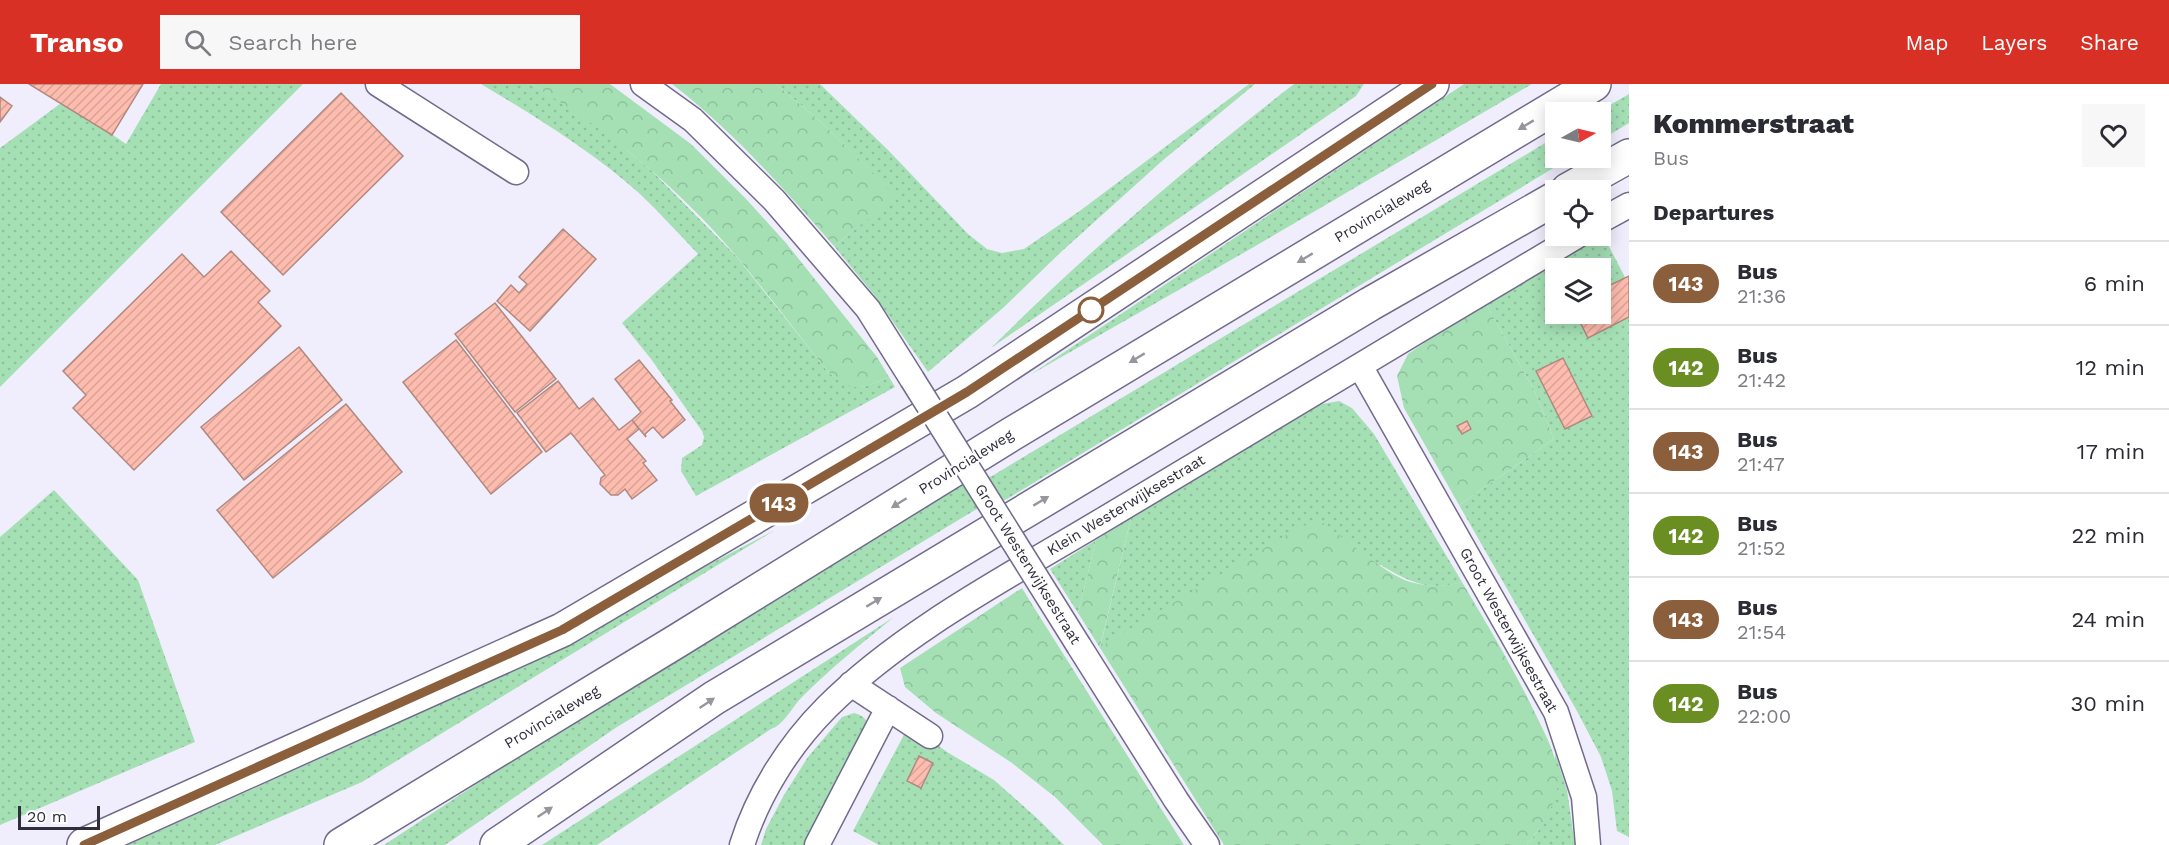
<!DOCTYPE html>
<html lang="en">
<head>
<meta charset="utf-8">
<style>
  body { margin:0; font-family:"Work Sans",sans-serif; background:#f7f7f7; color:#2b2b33; height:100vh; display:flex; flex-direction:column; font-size:22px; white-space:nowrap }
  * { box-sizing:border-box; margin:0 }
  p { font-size:20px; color:#7c7c81 }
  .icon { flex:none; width:33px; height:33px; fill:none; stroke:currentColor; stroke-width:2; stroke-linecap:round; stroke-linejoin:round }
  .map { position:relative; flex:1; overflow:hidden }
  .sheet { display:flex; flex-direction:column; background:#fff; width:540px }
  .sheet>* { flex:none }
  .badge { padding:0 12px; border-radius:20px; font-size:21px; line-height:39px }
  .needle { width:39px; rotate:82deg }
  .controls { position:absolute; left:1545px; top:18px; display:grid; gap:12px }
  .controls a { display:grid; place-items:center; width:66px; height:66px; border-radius:0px; background:#fff; box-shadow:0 3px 15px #0003; font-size:30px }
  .scale { position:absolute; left:18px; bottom:15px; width:82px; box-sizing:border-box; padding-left:6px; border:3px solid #302e3b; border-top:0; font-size:16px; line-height:21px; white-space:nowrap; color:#302e3b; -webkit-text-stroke:4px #fdfdfd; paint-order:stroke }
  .map>.badge { position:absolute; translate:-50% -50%; box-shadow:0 0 0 3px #fff }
  h2 { padding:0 24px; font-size:22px; line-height:54px }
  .round { display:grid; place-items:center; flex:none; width:63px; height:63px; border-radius:0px; background:#f7f7f7 }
  .summary { display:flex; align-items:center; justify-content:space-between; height:102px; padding:0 24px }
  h1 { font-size:28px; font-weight:800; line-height:45px }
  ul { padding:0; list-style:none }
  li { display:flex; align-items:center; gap:18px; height:84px; padding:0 24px; border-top:2px solid #e1e1e2 }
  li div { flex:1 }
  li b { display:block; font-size:22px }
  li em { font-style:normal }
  li .badge { min-width:66px; font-weight:700; text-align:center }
  header { display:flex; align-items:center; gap:36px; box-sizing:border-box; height:84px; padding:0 30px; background:#d93025; color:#fff }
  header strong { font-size:28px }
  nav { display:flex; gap:33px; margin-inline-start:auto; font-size:21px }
  .search { width:420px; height:54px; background:#f7f7f7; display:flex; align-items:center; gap:15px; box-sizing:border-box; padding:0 21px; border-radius:0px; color:#7c7c81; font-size:22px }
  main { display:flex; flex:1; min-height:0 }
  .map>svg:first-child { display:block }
  .grass { fill:url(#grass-dots); fill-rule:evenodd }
  .forest { fill:url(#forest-crowns) }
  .building { fill:url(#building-hatch); stroke:#b08980; stroke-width:1.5 }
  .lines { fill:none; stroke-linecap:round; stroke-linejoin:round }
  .street-casing { stroke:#726b8b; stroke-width:27 }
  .secondary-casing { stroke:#726b8b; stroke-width:36 }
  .highway-casing { stroke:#726b8b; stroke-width:36 }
  .street { stroke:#fff; stroke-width:24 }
  .secondary { stroke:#fff; stroke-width:33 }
  .highway { stroke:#fff; stroke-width:33 }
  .street-bridge-casing { stroke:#726b8b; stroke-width:27; stroke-linecap:butt }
  .street-bridge { stroke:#fff; stroke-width:24 }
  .oneway { fill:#98969d }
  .line-casing { stroke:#fff; stroke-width:14 }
  .line { stroke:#8b5e3c; stroke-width:9 }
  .stop-dot { fill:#fff; stroke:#8b5e3c; stroke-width:3 }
  .labels { text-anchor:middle; stroke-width:4.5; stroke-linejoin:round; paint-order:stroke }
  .street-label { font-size:15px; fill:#302e3b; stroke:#fdfdfd }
</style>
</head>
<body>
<header>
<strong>Transo</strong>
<div class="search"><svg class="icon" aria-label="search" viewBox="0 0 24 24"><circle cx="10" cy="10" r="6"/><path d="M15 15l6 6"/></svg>Search here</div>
<nav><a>Map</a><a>Layers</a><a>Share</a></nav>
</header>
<main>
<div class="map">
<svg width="1629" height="761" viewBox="0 0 1629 761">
  <defs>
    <pattern id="grass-dots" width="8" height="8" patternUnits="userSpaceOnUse" patternTransform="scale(1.5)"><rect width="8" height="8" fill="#a5e0b5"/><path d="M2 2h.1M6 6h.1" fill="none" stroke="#8ec09d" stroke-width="1.8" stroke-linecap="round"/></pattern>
    <pattern id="forest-crowns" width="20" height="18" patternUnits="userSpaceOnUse" patternTransform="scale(1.5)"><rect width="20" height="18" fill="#a5e0b5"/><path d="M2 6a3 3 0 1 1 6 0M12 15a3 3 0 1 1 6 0" fill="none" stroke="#8ec09d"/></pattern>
    <pattern id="building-hatch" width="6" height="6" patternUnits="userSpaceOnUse" patternTransform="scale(1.5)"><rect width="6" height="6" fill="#fdbcae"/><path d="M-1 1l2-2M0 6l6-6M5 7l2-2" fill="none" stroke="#d9a297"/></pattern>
  </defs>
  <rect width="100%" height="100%" fill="#f0eefc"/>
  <path class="grass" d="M161,0h142l-303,303v-239l64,-47 62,43z
    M481,0h50l32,19 47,33 42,35 84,85 92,116c27,20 30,18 61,5l6,10 -199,109 -15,-25 1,-13 20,-13 2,-8 -2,-6 -51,-72 -29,-36 76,-69c-19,-20 -38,-41 -58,-60 -48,-43 -104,-77 -159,-110z
    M776,0h44l69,67 79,83 19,15 15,4 22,-4 57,-39 168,-126h6l-93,77 -101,91 -58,56 -75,64 -53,-76 -41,-50 62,-50 -76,-75z
    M1294,0h70l-8,12 -365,252c95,-95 197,-182 303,-264z
    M1464,0h68l-280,164 -222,127z
    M1629,10v29l-28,17 -1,-28h-2z
    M1555,53l1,21h14l-563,341 -32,11 -358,217 -172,118h-61l223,-147 353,-212 32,-10z
    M1603,151l26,50v552l-12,-6 -5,-40 -11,-34 -24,-46 -118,-206 95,-66 -19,-47 -49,-88zM1556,184h44v46h-44z
    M1339,317l13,7 22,26 88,148c-32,10 -54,0 -81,-17l-281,83 31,-130 180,-112z
    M54,406l84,90 57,162 -195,83v-288z
    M775,446l-413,252 -147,63h-88l239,-107 160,-78z
    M1096,456l-18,73 -28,-44z
    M894,533c-32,26 -63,51 -92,80 -10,10 -18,28 -31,32l-174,116h-55z
    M854,629c14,3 15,13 18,26l-57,106h-54l5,-16 18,-34 24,-38 34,-40z
    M914,644l33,24 47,28 44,39 26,26h-185l-26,-14 53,-100z
    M1555,669l12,37 8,55h-48l12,-16 16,-68z"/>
  <path class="forest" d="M531,0h79l81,60 56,56 39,43 91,114 12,20c-31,13 -34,16 -61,-5 -30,-38 -60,-78 -91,-115 -58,-69 -129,-127 -206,-173z
    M672,0h104l44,37 77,75 -63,50c-51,-58 -101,-115 -162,-162z
    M1486,220l49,88 19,47 -95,66 -55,-97 -7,-32 11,-22 39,-27z
    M1131,434l-31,129 201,-121 22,-3c22,16 61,49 84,58 19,6 37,6 55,1 26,44 52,87 74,133 10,21 21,40 22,64 0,24 -17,48 -31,66h-303l-146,-232 18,-73z
    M1022,504l11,18 151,239h-81l-48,-48 -43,-34 -76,-50 -31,-26 -5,-19z"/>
  <path class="building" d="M29,0h114l-31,51z
    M341,9l62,63 -120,119 -62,-63z
    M0,13l12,9 -12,16z
    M563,145l33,30 -66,72 -33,-30 14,-16 8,8 8,-9 -8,-7z
    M231,167l39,40 -12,11 23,24 -147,144 -61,-62 13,-13 -23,-24 119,-117 22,23z
    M1629,192v41l-41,21 -12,-24h24v-24z
    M495,219l61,76 -41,33 -60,-78z
    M456,256l86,112 -51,42 -88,-112z
    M299,263l43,53 -98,80 -43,-53z
    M1563,274l29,58 -27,13 -29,-58z
    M639,276l33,40 -2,1 15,19 -22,18 -10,-11 -8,7 1,3 -14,-17 9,-8 -26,-33z
    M558,297l21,28 14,-11 26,32 13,-10 7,9 -12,10 19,22 -3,2 14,17 -25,19 -7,-10 -7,6h-7l-11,-11 1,-6 4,-3 -34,-42 -25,19 -29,-39z
    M346,320l56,68 -129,106 -56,-68z
    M1467,337l4,8 -9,5 -5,-8z
    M919,672l14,7 -12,25 -14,-7z"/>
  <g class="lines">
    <g class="street-casing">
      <path id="street" d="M378,0l138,88
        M643,0l50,36 81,80 94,109 44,70
        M1600,137l29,-16
        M1360,282l196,346 28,85 4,48
        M1079,562l97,154 31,45
        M851,600l79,52
        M742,761c16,-51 47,-100 85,-138 77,-77 186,-133 279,-189 156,-95 314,-188 471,-282
        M817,761l71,-137"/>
    </g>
    <g class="secondary-casing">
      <path id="secondary" d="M84,761l478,-215 405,-238 465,-308"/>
    </g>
    <g class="highway-casing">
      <path id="highway" d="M1568,106l61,-34
        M341,761l336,-204 333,-206 584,-351
        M497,761l217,-147 656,-394 186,-106"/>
    </g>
    <use href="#street" class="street"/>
    <use href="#secondary" class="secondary"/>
    <use href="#highway" class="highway"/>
    <g class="street-bridge-casing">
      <path id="street-bridge" d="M912,295l167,267"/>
    </g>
    <use href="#street-bridge" class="street-bridge"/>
  </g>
  <defs><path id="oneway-solid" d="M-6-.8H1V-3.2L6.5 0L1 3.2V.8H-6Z" transform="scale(1.5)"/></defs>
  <g class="oneway">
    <use href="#oneway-solid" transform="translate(1526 41) rotate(149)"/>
    <use href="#oneway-solid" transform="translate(1305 174) rotate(149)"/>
    <use href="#oneway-solid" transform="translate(1137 274) rotate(149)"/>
    <use href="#oneway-solid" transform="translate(1041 417) rotate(-31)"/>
    <use href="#oneway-solid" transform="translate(899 419) rotate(148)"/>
    <use href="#oneway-solid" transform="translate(874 518) rotate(-31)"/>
    <use href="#oneway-solid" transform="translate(707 619) rotate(-34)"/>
    <use href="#oneway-solid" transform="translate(545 728) rotate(-34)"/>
  </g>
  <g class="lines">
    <g class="line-casing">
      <path id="line" d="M84,761l478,-215 405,-238 465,-308"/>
    </g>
    <use href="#line" class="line"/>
  </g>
  <circle class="stop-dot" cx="1091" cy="226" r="12"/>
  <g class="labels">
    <g class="street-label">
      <text transform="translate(1382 127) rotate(-31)" y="5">Provincialeweg</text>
      <text transform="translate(966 378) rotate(-32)" y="5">Provincialeweg</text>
      <text transform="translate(1126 421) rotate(-31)" y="5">Klein Westerwijksestraat</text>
      <text transform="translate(1028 480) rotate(58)" y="5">Groot Westerwijksestraat</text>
      <text transform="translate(1509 546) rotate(61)" y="5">Groot Westerwijksestraat</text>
      <text transform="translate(552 633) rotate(-31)" y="5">Provincialeweg</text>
    </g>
  </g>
</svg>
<div class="controls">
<a><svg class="needle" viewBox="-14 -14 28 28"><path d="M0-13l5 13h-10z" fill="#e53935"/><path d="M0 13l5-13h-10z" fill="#7c7c81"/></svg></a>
<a><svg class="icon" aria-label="locate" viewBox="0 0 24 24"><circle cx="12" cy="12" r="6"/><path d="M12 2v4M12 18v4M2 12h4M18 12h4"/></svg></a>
<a><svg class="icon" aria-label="layers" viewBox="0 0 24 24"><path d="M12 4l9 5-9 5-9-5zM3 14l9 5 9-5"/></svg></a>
</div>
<div class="scale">20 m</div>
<b class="badge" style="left:779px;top:419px;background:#8b5e3c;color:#fff">143</b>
</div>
<section class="sheet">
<div class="summary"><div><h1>Kommerstraat</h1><p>Bus</p></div><a class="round"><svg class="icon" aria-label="heart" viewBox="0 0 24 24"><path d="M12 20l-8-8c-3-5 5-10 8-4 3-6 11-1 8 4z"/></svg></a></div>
<h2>Departures</h2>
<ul>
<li><span class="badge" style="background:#8b5e3c;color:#fff">143</span><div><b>Bus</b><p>21:36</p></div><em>6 min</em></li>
<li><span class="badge" style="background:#6b8e23;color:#fff">142</span><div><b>Bus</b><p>21:42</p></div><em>12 min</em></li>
<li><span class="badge" style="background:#8b5e3c;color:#fff">143</span><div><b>Bus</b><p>21:47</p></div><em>17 min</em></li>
<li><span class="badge" style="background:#6b8e23;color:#fff">142</span><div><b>Bus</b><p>21:52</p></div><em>22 min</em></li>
<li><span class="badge" style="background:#8b5e3c;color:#fff">143</span><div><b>Bus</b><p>21:54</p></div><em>24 min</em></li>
<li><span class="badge" style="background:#6b8e23;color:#fff">142</span><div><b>Bus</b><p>22:00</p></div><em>30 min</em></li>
</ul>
</section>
</main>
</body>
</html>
